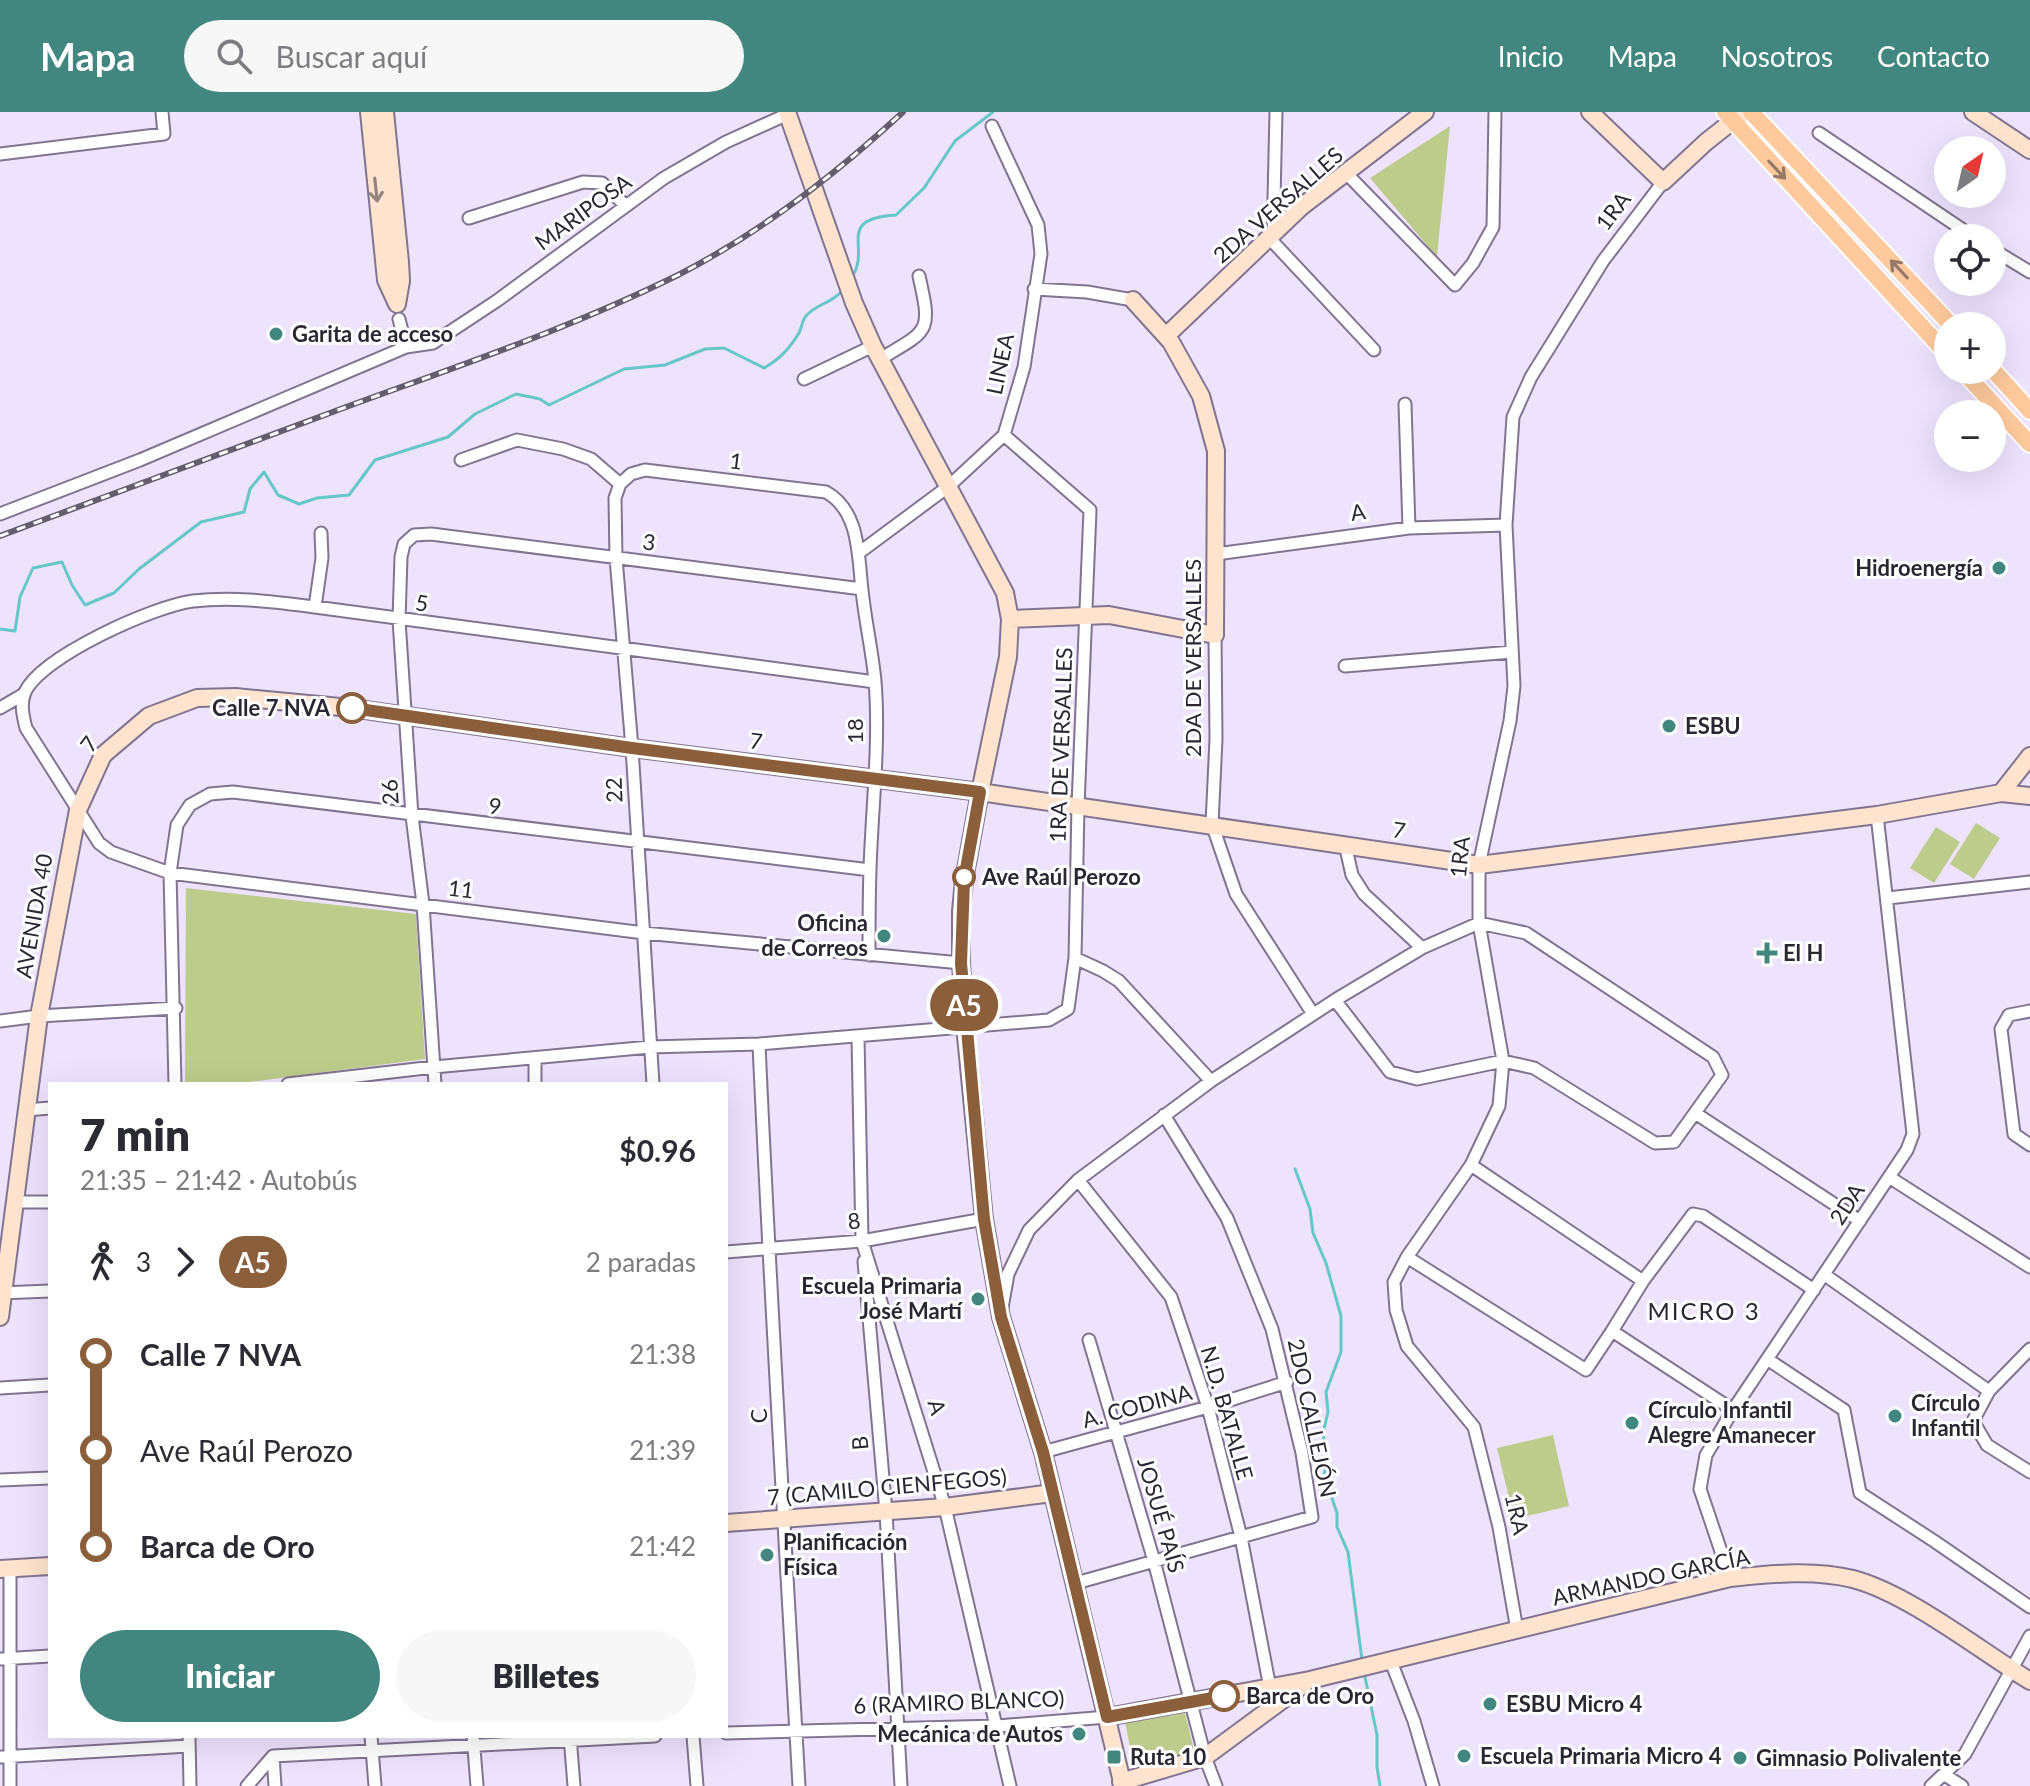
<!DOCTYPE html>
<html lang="es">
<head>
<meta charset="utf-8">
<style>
  body { margin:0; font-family:Lato,sans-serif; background:#f7f7f7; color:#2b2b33; height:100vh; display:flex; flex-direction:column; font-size:30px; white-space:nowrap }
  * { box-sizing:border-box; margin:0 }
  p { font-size:26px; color:#7c7c81 }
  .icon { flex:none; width:44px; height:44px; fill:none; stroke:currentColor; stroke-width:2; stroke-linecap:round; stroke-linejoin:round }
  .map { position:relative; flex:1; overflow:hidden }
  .details { position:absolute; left:48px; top:970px; width:680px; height:656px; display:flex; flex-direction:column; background:#fff; border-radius:0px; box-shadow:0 8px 32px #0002 }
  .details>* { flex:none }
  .badge { padding:0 16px; border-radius:26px; font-size:28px; line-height:52px }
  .needle { width:52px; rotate:34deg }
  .tools { position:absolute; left:1934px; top:24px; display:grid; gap:16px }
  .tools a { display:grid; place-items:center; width:72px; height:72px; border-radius:50%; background:#fff; box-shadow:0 8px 32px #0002; font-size:40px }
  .map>.badge { position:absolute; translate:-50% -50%; box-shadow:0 0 0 4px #fff }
  .legs { display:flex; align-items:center; gap:12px; height:88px; padding:0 32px; font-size:26px }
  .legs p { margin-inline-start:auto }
  .overview { display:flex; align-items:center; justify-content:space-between; height:136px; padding:0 32px }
  h1 { font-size:44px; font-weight:800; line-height:60px }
  .primary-button { display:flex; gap:16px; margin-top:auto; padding:16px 32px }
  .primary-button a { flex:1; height:92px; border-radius:48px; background:#418780; color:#fff; font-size:32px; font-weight:800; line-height:92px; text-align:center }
  .primary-button a+a { background:#f7f7f7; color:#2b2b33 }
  ul { padding:0 32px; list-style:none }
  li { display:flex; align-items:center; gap:28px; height:96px; font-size:30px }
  li i { display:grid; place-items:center; width:12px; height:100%; margin:0 10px; background:currentColor }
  li i::after { content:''; width:20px; height:20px; margin:-10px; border:6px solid; border-radius:50%; background:#fff }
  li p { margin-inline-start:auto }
  li:first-child i { background:linear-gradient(#0000 50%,currentColor 0) }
  li:last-child i { background:linear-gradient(currentColor 50%,#0000 0) }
  header { display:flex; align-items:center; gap:48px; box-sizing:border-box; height:112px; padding:0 40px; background:#418780; color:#fff }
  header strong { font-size:38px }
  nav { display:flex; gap:44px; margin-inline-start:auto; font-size:28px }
  .search { width:560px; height:72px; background:#f7f7f7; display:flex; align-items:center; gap:20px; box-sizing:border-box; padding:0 28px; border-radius:44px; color:#7c7c81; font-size:30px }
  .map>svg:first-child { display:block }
  .green { fill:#bdcb8b }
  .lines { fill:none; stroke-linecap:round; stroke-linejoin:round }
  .stream { stroke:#66c6c8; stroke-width:3 }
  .street-casing { stroke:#817491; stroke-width:15 }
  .secondary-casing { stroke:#817491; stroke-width:20 }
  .primary-casing { stroke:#fff; stroke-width:20 }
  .street { stroke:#fff; stroke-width:11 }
  .secondary { stroke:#fee4ce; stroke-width:16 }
  .primary { stroke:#feca9d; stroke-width:16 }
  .rail-casing { stroke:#645d6d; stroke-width:6 }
  .rail { stroke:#fff; stroke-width:3; stroke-dasharray:9; stroke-linecap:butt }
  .oneway { stroke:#947868 }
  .oneway2 { stroke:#948580 }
  .line-1-casing { stroke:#fff; stroke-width:18 }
  .line-1 { stroke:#8b5e3c; stroke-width:12 }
  .poi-dot { fill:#418780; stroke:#fff; stroke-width:3 }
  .stop-1-dot { fill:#fff; stroke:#8b5e3c; stroke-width:4 }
  .labels { text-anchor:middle; stroke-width:6; stroke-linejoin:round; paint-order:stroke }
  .street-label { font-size:22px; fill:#2b2632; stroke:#fff }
  .poi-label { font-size:22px; font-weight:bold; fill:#2b2632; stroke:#fff; text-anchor:start }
  .stop-label { font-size:22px; font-weight:bold; fill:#2b2632; stroke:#fff; text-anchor:start }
  .neighbourhood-label { font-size:24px; letter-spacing:2px; fill:#2b2632; stroke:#fff }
</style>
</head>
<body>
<header>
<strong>Mapa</strong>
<div class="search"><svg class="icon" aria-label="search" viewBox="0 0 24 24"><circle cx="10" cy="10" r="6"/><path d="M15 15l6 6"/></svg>Buscar aquí</div>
<nav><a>Inicio</a><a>Mapa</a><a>Nosotros</a><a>Contacto</a></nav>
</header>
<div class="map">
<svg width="2030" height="1674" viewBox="0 0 2030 1674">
  <rect width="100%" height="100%" fill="#eee3fd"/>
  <path class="green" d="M1450,14l-13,131 -67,-79z
    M1976,711l24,15 -26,41 -24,-15z
    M1936,715l24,15 -26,41 -24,-15z
    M186,776l230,26 9,145 -191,25h-49z
    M1553,1323l16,71 -55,13 -17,-71z
    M1185,1601l10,41 -61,13 -9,-45z"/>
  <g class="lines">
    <path class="stream" d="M851,166c22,-29 -18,-59 45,-63l28,-27 31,-47 38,-29
      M0,517l15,2 5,-34 13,-29 29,-6 10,23 13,20 29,-12 25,-24 62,-47 43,-10 6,-23 14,-17 14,23 21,9 18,-6 32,-3 26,-35 73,-23 27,-23 41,-20 24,5 9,6 75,-36 41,-4 40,-16 19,-1 40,20c16,-9 25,-19 35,-35 3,-5 3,-13 7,-17 11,-13 25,-12 36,-25
      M1295,1057l15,40 3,24 13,30 15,53v36l-15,40 2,20 -5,21 4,28 -3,14 13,38v14l11,25 14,108
      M1364,1560l13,63v32l3,19"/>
    <g class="street-casing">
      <path id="street" d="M1276,0l-3,130 101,108
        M1819,21l156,105
        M0,42l164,-20 -2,-22
        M1346,61l109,112 18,-22 20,-36 2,-115
        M469,106l114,-36 19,1 23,22
        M1992,137l38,23
        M1034,177l53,3 46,8
        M399,207l7,28
        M880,247c49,-29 52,-26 39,-83
        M804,267l69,-33
        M1405,292l4,124
        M461,348l56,-20 46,9 28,10 29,25
        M0,402l140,-54 266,-113 27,-4 65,-43 166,-122 62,-36 62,-28
        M860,440l89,-66 55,-51 20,-68 17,-113 -3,-29 -46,-99
        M1216,442l193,-26 97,-3
        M315,495l7,-49 -1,-25
        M1215,523l1,104 -4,85 24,70 77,120
        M1345,554l167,-14
        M875,570l-560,-75c-40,-5 -81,-11 -122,-6 -39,5 -151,55 -168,91 -5,12 -2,24 1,36l73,115 12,9 59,21 474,60 317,30
        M0,596l24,-14
        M1345,732l7,31 12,19 58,54
        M1888,786l142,-16
        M1075,846l28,13 16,10 92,100
        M2030,899l-21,4 -8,14 13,105 16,11
        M0,909l39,-5 137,-8
        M858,925l4,204 83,266 65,279
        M759,932c11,248 26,495 40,742
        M535,946v26
        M175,972l-5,-211 7,-48 13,-20 20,-11 23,-2 637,78
        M288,972l146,-17 216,-20 109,-3 290,-24 19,-11 7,-51 3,-152 12,-296 -86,-75
        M435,972l-12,-180 -11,-88 -13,-196 2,-63 3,-13 10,-9 17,-1 431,55
        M653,972l-21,-336 -16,-190 -1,-60 5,-14 11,-10 14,-4 181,22c34,19 32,64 36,98 3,30 10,60 13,91 5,62 -3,126 -5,188 -1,29 -1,57 -1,86
        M26,998l24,-2
        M1695,1001l165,108
        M1471,1053l172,116
        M1889,1065l141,90
        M1078,1068l93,117 37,110 33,130 29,151
        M16,1090h34
        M726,1140l136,-11 122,-22
        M1407,1145l179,113 26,-39
        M864,1149l22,251 15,274
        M1825,1163l164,116
        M0,1181l50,-2
        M1002,1196l6,-34 21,-44 49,-50 133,-99 124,-81 87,-52 57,-25 47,10 187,124 9,18 -48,67 -19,1 -121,-75 -31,-7 -86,18 -27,-7 -55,-72
        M1089,1228l65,221 51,196 11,29
        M2030,1237l-41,42 -16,30 14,24 43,27
        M1767,1247l77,51 16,83 74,48 96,66
        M0,1276l50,-3
        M1733,1298l-121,-79 31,-50 50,-67 10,2 111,74
        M1043,1340l165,-45 79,-25
        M0,1368l50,-2
        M1730,1466l-30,-89 6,-34 27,-45 156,-233 18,-27 6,-16 -36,-319
        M1076,1471l236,-66 -10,-64 -30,-124 -45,-111 -63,-103
        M1517,1518l-18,-103 -25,-100 -67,-81 -11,-36 -2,-28 13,-25 64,-92 28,-59 4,-45 -24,-138v-58l31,-144 4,-35 -8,-161 7,-108 18,-40 72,-116 60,-79
        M0,1547l50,-3
        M1390,1547l24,62 19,65
        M726,1621l272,-7 109,-9
        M189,1624l1,50
        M371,1624l4,50
        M473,1624l4,50
        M570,1624l4,50
        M693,1624l4,50
        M273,1644l2,30
        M0,1645l189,-11
        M1945,1663l17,11
        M10,1674v-218
        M247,1674l26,-30 382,-20
        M1931,1674l34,-32 65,-118"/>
    </g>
    <g class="secondary-casing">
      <path id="secondary" d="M369,0l17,168 11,24 4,-23 -1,-19 -15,-150
        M787,0l67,191 19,43 132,247 5,26 -2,38 -28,135 -16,88 -3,31v52l4,63 19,193 17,98 42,135 80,334
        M1590,0l73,70 43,-40 38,-30
        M1973,0l57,38
        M1166,224l135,-129 124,-95
        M1010,507l99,-4 106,20 1,-184 -15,-55 -30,-54 -38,-42
        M2001,681l29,-37
        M0,1205l39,-301 39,-206 25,-55 46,-39 48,-18 38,-1 116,11 281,40 348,44 499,73 398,-50 124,-22 29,3
        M726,1411l219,-16 107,-14
        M0,1457l50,-3
        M1107,1605l203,-37 420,-102c41,-4 83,-9 123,1 56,15 126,71 177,102
        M1121,1670l84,-25 99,-73"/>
    </g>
    <g class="primary-casing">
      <path id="primary" d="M1725,0l223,243
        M1751,0l201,214
        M1992,257l38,42
        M1962,258l68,74"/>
    </g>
    <use href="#street" class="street"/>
    <use href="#secondary" class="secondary"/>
    <use href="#primary" class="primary"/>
    <g class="rail-casing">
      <path id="rail" d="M0,424c115,-43 231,-86 346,-129 112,-41 225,-79 332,-132 82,-42 157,-100 225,-163"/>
    </g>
    <use href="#rail" class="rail"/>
  </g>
  <defs><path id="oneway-shaft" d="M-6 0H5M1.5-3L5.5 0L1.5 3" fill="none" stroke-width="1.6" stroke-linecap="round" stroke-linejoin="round" transform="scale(2)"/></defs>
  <g class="oneway">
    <use href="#oneway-shaft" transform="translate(1777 58) rotate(47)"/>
    <use href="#oneway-shaft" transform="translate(1899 157) rotate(-133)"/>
  </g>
  <use class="oneway2" href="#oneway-shaft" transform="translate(376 78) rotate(84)"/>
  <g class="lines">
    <g class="line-1-casing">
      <path id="line-1" d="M352,596l280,40 348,44 -16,88 -3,83 23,256 17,98 42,135 64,265 117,-21"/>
    </g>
    <use href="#line-1" class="line-1"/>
  </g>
  <g class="poi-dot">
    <circle cx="276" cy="222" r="8"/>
    <circle cx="1999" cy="456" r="8"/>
    <circle cx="1669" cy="614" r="8"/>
    <circle cx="884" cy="824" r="8"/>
    <path d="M1763 829h8v8h8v8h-8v8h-8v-8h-8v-8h8z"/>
    <circle cx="978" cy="1187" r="8"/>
    <circle cx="1895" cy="1304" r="8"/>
    <circle cx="1632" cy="1311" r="8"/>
    <circle cx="767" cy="1443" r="8"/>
    <circle cx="1490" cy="1592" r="8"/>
    <circle cx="1079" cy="1622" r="8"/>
    <circle cx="1464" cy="1644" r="8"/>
    <rect x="1106" y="1637" width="16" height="16" rx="4"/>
    <circle cx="1740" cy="1646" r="8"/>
  </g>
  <g class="stop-1-dot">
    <circle cx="352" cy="596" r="14"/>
    <circle cx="964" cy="765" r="10"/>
    <circle cx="1224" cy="1584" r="14"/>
  </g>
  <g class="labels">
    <g class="street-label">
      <text transform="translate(1278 93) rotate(-41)" y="8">2DA VERSALLES</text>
      <text transform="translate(1613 99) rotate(-53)" y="8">1RA</text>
      <text transform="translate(583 100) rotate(-36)" y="8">MARIPOSA</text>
      <text transform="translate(1000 252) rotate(-78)" y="8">LINEA</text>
      <text transform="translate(736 349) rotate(7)" y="8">1</text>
      <text transform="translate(1358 400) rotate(-8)" y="8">A</text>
      <text transform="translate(649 430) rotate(7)" y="8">3</text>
      <text transform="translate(422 491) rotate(8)" y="8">5</text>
      <text transform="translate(1193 546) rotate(-90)" y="8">2DA DE VERSALLES</text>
      <text transform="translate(855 619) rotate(-90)" y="8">18</text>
      <text transform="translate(756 629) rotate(7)" y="8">7</text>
      <text transform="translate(89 632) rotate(-53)" y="8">7</text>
      <text transform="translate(1061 633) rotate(-88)" y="8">1RA DE VERSALLES</text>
      <text transform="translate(614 678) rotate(-92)" y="8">22</text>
      <text transform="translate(390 680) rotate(-94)" y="8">26</text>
      <text transform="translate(495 694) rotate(7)" y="8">9</text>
      <text transform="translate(1399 718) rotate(9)" y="8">7</text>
      <text transform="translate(1460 745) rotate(-84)" y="8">1RA</text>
      <text transform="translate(461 777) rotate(7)" y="8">11</text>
      <text transform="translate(34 804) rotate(-80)" y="8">AVENIDA 40</text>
      <text transform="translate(1847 1092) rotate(-57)" y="8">2DA</text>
      <text transform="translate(854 1109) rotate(-6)" y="8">8</text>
      <text transform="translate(1137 1294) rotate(-15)" y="8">A. CODINA</text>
      <text transform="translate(937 1295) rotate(73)" y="8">A</text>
      <text transform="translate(1227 1301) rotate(74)" y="8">N.D. BATALLE</text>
      <text transform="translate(759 1304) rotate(-94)" y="8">C</text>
      <text transform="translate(1312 1306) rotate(78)" y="8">2DO CALLEJÓN</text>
      <text transform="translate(860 1331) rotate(-95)" y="8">B</text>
      <text transform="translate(887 1375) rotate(-5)" y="8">7 (CAMILO CIENFEGOS)</text>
      <text transform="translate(1517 1402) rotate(77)" y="8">1RA</text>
      <text transform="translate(1161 1403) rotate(74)" y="8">JOSUÉ PAÍS</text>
      <text transform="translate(1651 1465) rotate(-12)" y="8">ARMANDO GARCÍA</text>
      <text transform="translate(959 1590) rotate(-2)" y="8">6 (RAMIRO BLANCO)</text>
    </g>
    <g class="poi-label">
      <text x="292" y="230">Garita de acceso</text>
      <text x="1983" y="464" text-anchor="end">Hidroenergía</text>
      <text x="1685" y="622">ESBU</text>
      <text x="868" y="819" text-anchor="end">Oficina<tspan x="868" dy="25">de Correos</tspan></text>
      <text x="1783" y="849">El H</text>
      <text x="962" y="1182" text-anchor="end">Escuela Primaria<tspan x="962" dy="25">José Martí</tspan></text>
      <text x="1911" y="1299">Círculo<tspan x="1911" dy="25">Infantil</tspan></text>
      <text x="1648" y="1306">Círculo Infantil<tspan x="1648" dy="25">Alegre Amanecer</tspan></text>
      <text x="783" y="1438">Planificación<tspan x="783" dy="25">Física</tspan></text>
      <text x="1506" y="1600">ESBU Micro 4</text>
      <text x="1063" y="1630" text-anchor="end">Mecánica de Autos</text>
      <text x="1480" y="1652">Escuela Primaria Micro 4</text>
      <text x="1130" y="1653">Ruta 10</text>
      <text x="1756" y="1654">Gimnasio Polivalente</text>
    </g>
    <g class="stop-label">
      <text x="330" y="604" text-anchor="end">Calle 7 NVA</text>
      <text x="982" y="773">Ave Raúl Perozo</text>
      <text x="1246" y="1592">Barca de Oro</text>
    </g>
    <g class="neighbourhood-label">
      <text x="1704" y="1208">MICRO 3</text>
    </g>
  </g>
</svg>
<div class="tools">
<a><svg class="needle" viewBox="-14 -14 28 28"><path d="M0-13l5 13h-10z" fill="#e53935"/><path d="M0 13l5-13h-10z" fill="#7c7c81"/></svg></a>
<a><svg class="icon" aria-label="locate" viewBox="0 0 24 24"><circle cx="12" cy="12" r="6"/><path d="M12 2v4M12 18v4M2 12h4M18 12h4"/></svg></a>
<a>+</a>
<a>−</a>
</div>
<b class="badge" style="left:964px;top:893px;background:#8b5e3c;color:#fff">A5</b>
<section class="details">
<div class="overview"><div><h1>7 min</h1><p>21:35 – 21:42 · Autobús</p></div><b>$0.96</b></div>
<div class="legs"><svg class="icon" aria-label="walk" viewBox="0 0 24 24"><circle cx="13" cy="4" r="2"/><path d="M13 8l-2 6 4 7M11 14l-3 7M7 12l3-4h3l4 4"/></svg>3<svg class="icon" aria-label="forward" viewBox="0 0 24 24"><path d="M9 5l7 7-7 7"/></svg><b class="badge" style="background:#8b5e3c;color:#fff">A5</b><p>2 paradas</p></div>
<ul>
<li><i style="color:#8b5e3c"></i><b>Calle 7 NVA</b><p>21:38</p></li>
<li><i style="color:#8b5e3c"></i><span>Ave Raúl Perozo</span><p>21:39</p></li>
<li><i style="color:#8b5e3c"></i><b>Barca de Oro</b><p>21:42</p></li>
</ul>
<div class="primary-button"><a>Iniciar</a><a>Billetes</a></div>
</section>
</div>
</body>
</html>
